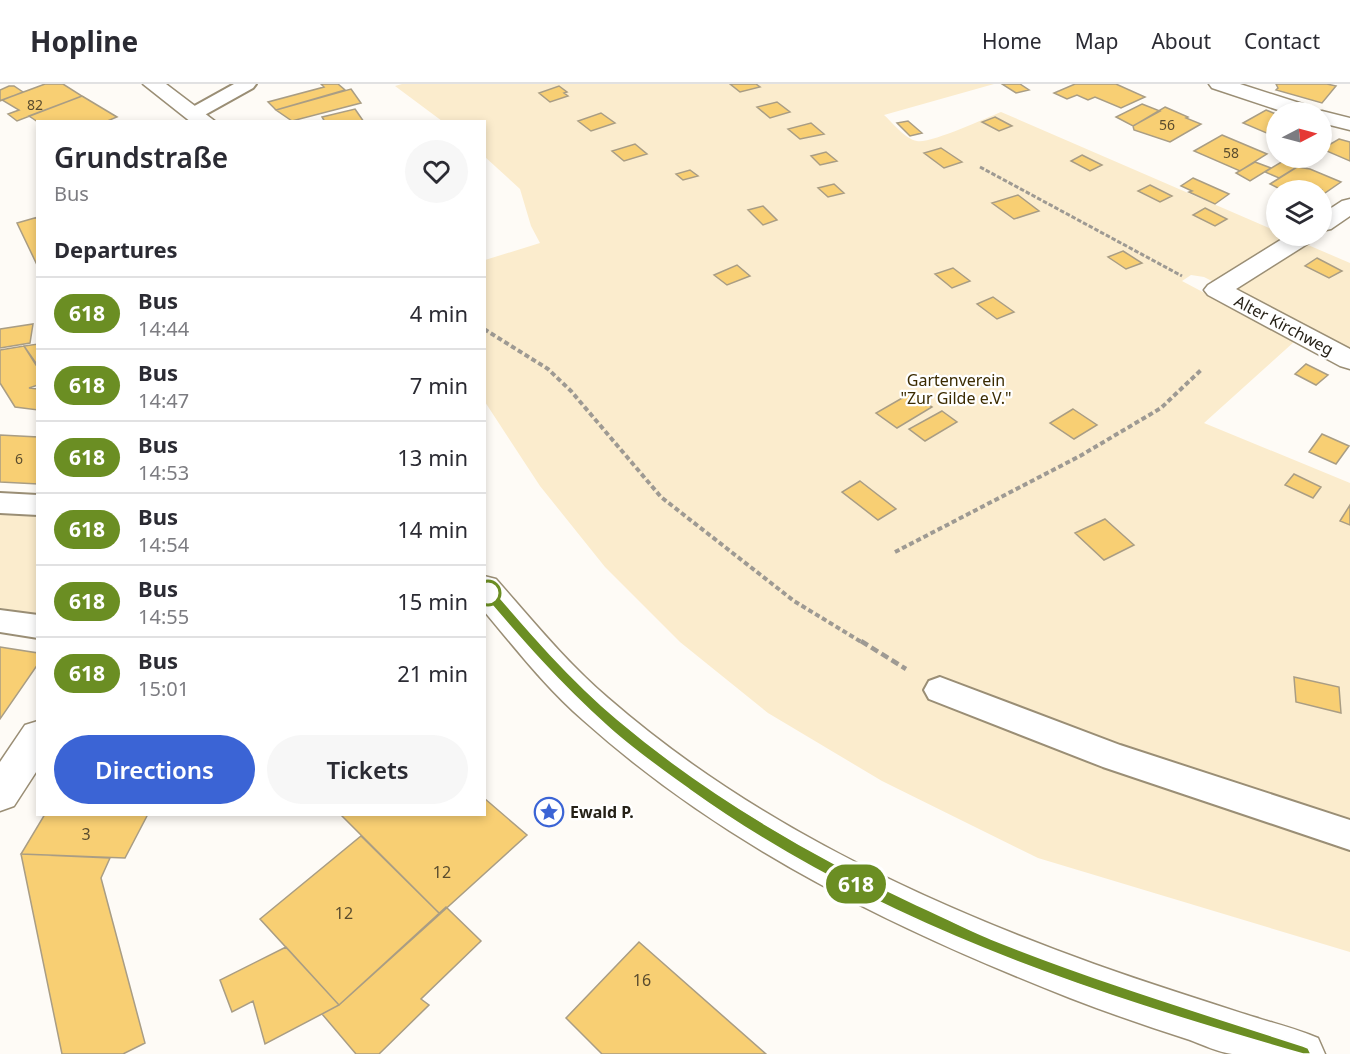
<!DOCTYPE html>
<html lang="en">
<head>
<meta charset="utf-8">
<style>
  body { margin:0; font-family:"Noto Sans",sans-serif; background:#f7f7f7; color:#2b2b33; height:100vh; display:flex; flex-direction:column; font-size:22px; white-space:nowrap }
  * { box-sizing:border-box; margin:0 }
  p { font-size:20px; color:#7c7c81 }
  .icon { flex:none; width:33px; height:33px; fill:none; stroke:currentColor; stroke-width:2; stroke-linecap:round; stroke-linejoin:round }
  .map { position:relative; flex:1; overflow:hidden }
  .panel { position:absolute; left:36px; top:36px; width:450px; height:696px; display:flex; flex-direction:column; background:#fff; border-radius:0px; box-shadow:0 3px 9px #0003 }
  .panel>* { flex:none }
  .badge { padding:0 12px; border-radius:20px; font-size:21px; line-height:39px }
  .needle { width:39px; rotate:84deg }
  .buttons { position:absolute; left:1266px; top:18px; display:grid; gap:12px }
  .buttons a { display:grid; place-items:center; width:66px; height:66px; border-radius:50%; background:#fff; box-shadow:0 3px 9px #0003; font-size:30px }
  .map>.badge { position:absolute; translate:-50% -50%; box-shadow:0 0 0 3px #fff }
  h2 { padding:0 18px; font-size:22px; line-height:54px }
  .round { display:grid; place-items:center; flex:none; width:63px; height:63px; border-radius:32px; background:#f7f7f7 }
  .head { display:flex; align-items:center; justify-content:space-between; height:102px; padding:0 18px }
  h1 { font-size:28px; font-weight:600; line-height:45px }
  .primary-button { display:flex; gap:12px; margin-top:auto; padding:12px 18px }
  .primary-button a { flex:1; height:69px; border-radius:36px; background:#3b64d5; color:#fff; font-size:24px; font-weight:600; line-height:69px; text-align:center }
  .primary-button a+a { background:#f7f7f7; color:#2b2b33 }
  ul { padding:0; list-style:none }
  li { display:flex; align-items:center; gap:18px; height:72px; padding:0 18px; border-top:2px solid #e1e1e2 }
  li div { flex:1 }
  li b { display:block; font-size:22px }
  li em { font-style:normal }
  li .badge { min-width:66px; font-weight:700; text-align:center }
  header { display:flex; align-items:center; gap:36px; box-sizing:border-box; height:84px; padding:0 30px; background:#fff; border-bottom:2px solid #e1e1e2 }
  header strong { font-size:28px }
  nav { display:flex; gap:33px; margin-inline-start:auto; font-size:21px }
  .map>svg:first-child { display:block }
  .green { fill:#fbeccd }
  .building { fill:#f8cf73; stroke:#a99d84; stroke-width:1.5 }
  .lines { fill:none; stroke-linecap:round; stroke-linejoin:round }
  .lane-casing { stroke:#9a8e75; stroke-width:4 }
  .street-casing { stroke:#9a8e75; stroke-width:3 }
  .primary-casing { stroke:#9a8e75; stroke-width:3 }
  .path-far2 { stroke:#9e9a93; stroke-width:3; stroke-dasharray:4.5 2; stroke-linecap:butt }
  .path-far1 { stroke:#9e9a93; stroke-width:4; stroke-dasharray:5 3; stroke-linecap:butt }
  .path { stroke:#9e9a93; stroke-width:4.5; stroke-dasharray:8 4; stroke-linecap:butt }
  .lane { fill:#fff; fill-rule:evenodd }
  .street { fill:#fff; fill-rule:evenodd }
  .primary { fill:#fff; fill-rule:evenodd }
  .line { fill:#6b8e23; stroke:#fff; stroke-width:1.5 }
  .stop-dot { fill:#fff; stroke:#6b8e23; stroke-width:3 }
  .labels { text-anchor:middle; stroke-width:4.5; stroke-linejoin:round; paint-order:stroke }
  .number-label { font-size:14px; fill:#5a4c2e }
  .street-label { font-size:16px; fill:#262117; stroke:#fff }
  .park-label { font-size:16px; fill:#3b2b01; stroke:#fff }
  .poi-label { font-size:16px; font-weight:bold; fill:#262117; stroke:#fff; text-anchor:start }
  .near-number-label { font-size:16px; fill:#5a4c2e }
</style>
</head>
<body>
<header>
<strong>Hopline</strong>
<nav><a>Home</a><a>Map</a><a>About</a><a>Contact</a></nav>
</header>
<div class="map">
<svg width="1350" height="970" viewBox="0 0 1350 970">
  <rect width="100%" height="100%" fill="#fefbf6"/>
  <path class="green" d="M402,0h592l-110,31c9,8 21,24 33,26 13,3 69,-23 84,-29l275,119v5h11l63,27v88l-146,-74 -13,-2 -9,6 113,60 -91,82 146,60v469l-312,-94 -156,-77 -114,-68 -88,-71 -75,-75 -65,-81 -55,-84v-142l55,-17 -9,-17 -11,-37 -35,-32 -1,-35 -42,-1 -47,-35z
    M0,430l37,2v98l-37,-6z"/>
  <path class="building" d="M45,0h18l19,12 -65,25 -9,-7 11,-4 -17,-10z
    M321,0h17l7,6 -69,20 -8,-8 56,-15z
    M730,0h26l4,3 -20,5z
    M1002,0h18l9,6 -13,3z
    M1075,0h41l29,13 -24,11 -26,-11 -7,3 -11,-5 -10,4 -13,-6z
    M1276,0h51l9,2 -14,17 -46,-13 2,-2z
    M9,2h5l9,6 -23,9v-11z
    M559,2l8,6 -3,1 4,3 -18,6 -11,-9z
    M351,5l10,14 -69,18 -16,-11z
    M82,12l35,21 -12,5h-67l-9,-6z
    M777,18l13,10 -20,6 -13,-11z
    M1142,20l18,7 -27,15 -17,-9z
    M1165,23l23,10 -2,1 15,6 -31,18 -36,-12 -1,-4z
    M355,25l9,13h-39l-3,-5z
    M1266,26l10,4v23l-33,-14z
    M601,29l14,10 -24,8 -13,-10z
    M995,33l17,9 -13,5 -17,-9z
    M908,37l14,12 -12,3 -13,-13z
    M811,39l13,11 -24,5 -12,-10z
    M1222,51l45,19 -27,17 -46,-20z
    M1339,55l11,3v19l-28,-12z
    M635,60l12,10 -23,7 -12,-10z
    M941,64l21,14 -18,6 -20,-15z
    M826,68l11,9 -17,4 -9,-9z
    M1082,71l20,10 -12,6 -19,-10z
    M1283,77l14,6 -18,11 -14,-6z
    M1255,78l16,6 -21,13 -14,-8z
    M1297,83l13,2 31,13 -19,13v-5h-44l2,-1 -10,-5z
    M690,86l8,6 -15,4 -7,-6z
    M1193,94l36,16 -14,10 -26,-12 3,-1 -11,-5z
    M834,100l10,9 -16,4 -10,-9z
    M1150,101l22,11 -12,6 -22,-11z
    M1018,111l21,16 -25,8 -22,-16z
    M763,122l14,14 -14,5 -15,-15z
    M1205,124l22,11 -12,7 -22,-11z
    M38,133v50l-21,-44z
    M1123,167l19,12 -16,6 -18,-12z
    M1317,174l25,13 -13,7 -24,-12z
    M737,181l13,11 -23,9 -13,-10z
    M953,184l17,13 -18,7 -17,-14z
    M993,213l21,15 -17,7 -20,-15z
    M33,240l-3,19 -30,5v-19z
    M38,260v20l-2,1 -12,-19z
    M24,262l14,20v19l-9,3 9,1v21l-23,-3 -15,-24v-33z
    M1306,280l22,11 -12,10 -21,-11z
    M911,309l21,14 -35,21 -21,-15z
    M1073,325l24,16 -23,14 -24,-16z
    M942,327l15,11 -32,19 -16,-12z
    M1322,350l27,12 -13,18 -27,-12z
    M0,351l38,2v47l-38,-2z
    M1294,390l27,13 -8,11 -28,-13z
    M860,397l36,28 -18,11 -36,-28z
    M1350,421v20l-10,-4z
    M1105,435l29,26 -30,15 -29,-27z
    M0,563l38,6v11l-38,55z
    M1294,593l45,10 2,26 -45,-11z
    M484,714l43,37 -87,79 -100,-100h144z
    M45,730h103l-23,44 -104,-4z
    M361,752l79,78 -101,91 -79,-86z
    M21,770l89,4 -9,20 44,165 -22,11h-61z
    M446,823l35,34 -60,58 8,6 -50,49h-23l-34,-40 17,-9z
    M639,858l127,112h-164l-36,-36z
    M286,863l53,58 -74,39 -12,-43 -21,11 -12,-32z"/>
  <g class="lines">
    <g class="lane-casing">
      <path id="lane" d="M234,0h22l-3,4 -52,29h-12l-3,-4 3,-4z
        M0,409l38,2v20l-38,-2z
        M0,526l38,5v23l-38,-6z
        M940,593l180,68 230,75v30l-247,-83 -174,-68 -5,-9 5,-9z"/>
    </g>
    <g class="street-casing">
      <path id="street" d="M1209,0h31l72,23 3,5h-31l-72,-24z
        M1322,27l28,7v12l-28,-7v-11h-8z
        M1350,115v17l-19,13 -9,2v-17l20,-13z
        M1287,152h28l-3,5 -76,48 114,60v20l-10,-3 -132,-71 -4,-5 4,-5z
        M38,637v48l-24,37 -14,5v-49l25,-37z"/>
    </g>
    <g class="primary-casing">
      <path id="primary" d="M143,0h23l50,38h-25z
        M484,492l12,3c36,41 71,84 112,119 141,123 312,203 486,266 53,19 107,36 160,53 22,7 43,12 64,21l7,16c-31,0 -63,0 -93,0 -14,-2 -29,-9 -42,-14 -41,-13 -81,-27 -120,-42 -176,-69 -345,-151 -487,-278 -37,-32 -67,-71 -99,-109z"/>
    </g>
    <path class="path-far2" d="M980,83l202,109"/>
    <path class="path-far1" d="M484,245l64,40 23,22 90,106 133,104 69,42
      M895,468l185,-96 81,-48 40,-38"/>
    <path class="path" d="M861,557l45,28"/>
    <use href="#lane" class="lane"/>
    <use href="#street" class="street"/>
    <use href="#primary" class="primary"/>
  </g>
  <path class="line" d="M484,500l5,1c40,47 81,94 128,134 91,77 193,136 300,186 25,11 49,24 74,34 102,41 207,73 312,107l5,2 3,6h-8c-216,-62 -426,-130 -613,-264 -28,-20 -58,-41 -84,-65 -46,-41 -86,-87 -126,-134l-1,-3z"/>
  <defs>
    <g id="sight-ring" transform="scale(1.5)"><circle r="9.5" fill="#fff" stroke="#3b64d5" stroke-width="1.5"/><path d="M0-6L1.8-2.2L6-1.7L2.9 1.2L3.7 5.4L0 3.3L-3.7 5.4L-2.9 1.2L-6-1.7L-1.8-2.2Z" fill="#3b64d5"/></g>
  </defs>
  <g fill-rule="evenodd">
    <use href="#sight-ring" x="549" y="728"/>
  </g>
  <circle class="stop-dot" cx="488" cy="509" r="12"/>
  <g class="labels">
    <g class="number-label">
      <text x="35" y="26">82</text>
      <text x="1167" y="46">56</text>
      <text x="1231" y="74">58</text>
      <text x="19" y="380">6</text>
    </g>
    <g class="street-label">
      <text transform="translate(1284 241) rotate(28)" y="6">Alter Kirchweg</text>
    </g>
    <g class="park-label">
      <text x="956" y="302">Gartenverein<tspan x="956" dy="18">"Zur Gilde e.V."</tspan></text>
    </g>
    <g class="poi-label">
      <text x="570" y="734">Ewald P.</text>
    </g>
    <g class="near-number-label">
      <text x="86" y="756">3</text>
      <text x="442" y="794">12</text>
      <text x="344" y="835">12</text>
      <text x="642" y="902">16</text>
    </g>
  </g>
</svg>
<div class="buttons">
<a><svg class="needle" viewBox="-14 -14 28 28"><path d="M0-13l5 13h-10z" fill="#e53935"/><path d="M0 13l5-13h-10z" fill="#7c7c81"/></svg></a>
<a><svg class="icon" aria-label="layers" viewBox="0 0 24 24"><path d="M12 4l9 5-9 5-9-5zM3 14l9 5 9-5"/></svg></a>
</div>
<b class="badge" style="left:856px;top:800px;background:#6b8e23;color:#fff">618</b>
<section class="panel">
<div class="head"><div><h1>Grundstraße</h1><p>Bus</p></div><a class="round"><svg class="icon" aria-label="heart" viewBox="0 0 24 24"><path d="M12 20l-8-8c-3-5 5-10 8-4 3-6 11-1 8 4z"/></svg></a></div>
<h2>Departures</h2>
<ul>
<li><span class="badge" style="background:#6b8e23;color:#fff">618</span><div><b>Bus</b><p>14:44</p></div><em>4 min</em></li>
<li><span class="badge" style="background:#6b8e23;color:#fff">618</span><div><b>Bus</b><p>14:47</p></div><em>7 min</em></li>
<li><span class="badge" style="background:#6b8e23;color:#fff">618</span><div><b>Bus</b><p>14:53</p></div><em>13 min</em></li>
<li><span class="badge" style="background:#6b8e23;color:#fff">618</span><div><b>Bus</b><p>14:54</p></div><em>14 min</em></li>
<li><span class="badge" style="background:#6b8e23;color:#fff">618</span><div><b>Bus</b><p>14:55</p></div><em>15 min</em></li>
<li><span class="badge" style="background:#6b8e23;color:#fff">618</span><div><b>Bus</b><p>15:01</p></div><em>21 min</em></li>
</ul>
<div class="primary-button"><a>Directions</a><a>Tickets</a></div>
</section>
</div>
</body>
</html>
